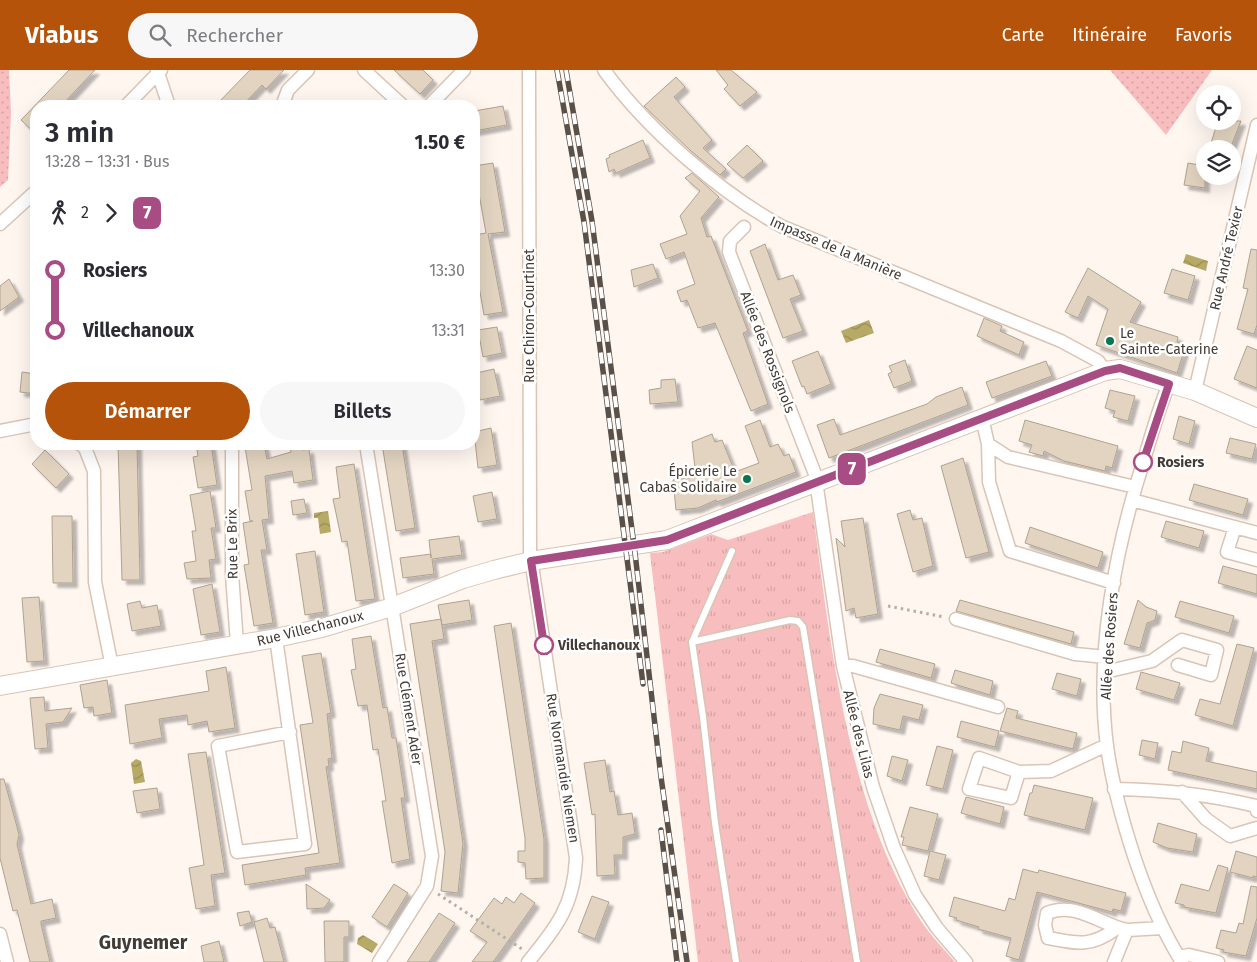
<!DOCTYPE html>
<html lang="fr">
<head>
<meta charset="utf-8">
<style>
  body { margin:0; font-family:"Fira Sans",sans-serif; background:#f7f7f7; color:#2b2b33; height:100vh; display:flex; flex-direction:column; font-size:19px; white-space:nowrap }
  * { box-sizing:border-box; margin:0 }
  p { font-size:16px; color:#7c7c81 }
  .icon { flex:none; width:28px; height:28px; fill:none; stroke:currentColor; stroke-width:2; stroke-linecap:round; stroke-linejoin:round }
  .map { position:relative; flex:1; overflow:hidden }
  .panel { position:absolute; left:30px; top:30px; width:450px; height:350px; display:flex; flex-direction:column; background:#fff; border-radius:20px; box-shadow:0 5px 20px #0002 }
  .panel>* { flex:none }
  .badge { padding:0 10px; border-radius:8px; font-size:18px; line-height:32px }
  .fabs { position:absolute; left:1196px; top:15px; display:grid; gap:10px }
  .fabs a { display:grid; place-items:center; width:45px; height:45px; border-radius:50%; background:#fff; box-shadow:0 5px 20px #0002; font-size:25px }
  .map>.badge { position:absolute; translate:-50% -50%; box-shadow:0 0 0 2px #fff }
  .legs { display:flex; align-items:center; gap:8px; height:55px; padding:0 15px; font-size:16px }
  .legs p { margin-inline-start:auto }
  .overview { display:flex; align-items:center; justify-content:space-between; height:85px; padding:0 15px }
  h1 { font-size:28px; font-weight:600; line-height:38px }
  .action { display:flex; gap:10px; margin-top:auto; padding:10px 15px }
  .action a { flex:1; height:58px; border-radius:30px; background:#b45309; color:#fff; font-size:20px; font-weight:600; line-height:58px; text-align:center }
  .action a+a { background:#f7f7f7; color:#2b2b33 }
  ul { padding:0 15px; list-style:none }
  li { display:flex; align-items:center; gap:18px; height:60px; font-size:19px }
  li i { display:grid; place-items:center; width:8px; height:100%; margin:0 6px; background:currentColor }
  li i::after { content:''; width:12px; height:12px; margin:-6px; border:4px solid; border-radius:50%; background:#fff }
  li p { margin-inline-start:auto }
  li:first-child i { background:linear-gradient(#0000 50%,currentColor 0) }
  li:last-child i { background:linear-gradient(currentColor 50%,#0000 0) }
  header { display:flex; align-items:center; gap:30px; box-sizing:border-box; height:70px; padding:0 25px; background:#b45309; color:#fff }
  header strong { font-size:24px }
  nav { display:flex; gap:28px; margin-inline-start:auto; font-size:18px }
  .search { width:350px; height:45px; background:#f7f7f7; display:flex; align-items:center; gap:12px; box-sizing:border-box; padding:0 18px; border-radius:28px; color:#7c7c81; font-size:19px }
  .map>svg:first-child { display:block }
  .grass { fill:url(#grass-tufts) }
  .park { fill:url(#park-dots) }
  .water { fill:url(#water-waves) }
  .building { fill:#e2d4c0; stroke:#afa28e; filter:url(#shadow) }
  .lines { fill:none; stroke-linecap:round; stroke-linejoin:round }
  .lane-casing { stroke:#d9c4b5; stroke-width:9 }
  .street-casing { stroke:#d9c4b5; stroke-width:15 }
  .secondary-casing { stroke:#d9c4b5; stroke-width:20 }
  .path { stroke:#b7aea8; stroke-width:3; stroke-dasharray:2.5 4; stroke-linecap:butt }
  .lane { stroke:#fff; stroke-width:6 }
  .street { stroke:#fff; stroke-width:12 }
  .secondary { stroke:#fff; stroke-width:18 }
  .rail-casing { stroke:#59504a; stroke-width:5.5 }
  .rail { stroke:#fff; stroke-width:4; stroke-dasharray:11; stroke-linecap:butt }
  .line-1-casing { stroke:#fff; stroke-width:11 }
  .line-1 { stroke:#a84d84; stroke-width:8 }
  .poi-dot { fill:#08764f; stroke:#fff; stroke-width:2 }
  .stop-1-dot { fill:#fff; stroke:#a84d84; stroke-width:2.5 }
  .labels { text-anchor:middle; stroke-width:5; stroke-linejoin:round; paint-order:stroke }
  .street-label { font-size:14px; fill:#443b35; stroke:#fff }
  .poi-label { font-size:14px; fill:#443b35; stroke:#fff; text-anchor:start }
  .stop-label { font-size:14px; font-weight:bold; fill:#443b35; stroke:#fff; text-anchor:start }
  .district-label { font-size:19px; font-weight:bold; fill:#443b35; stroke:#fff }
</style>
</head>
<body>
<header>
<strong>Viabus</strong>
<div class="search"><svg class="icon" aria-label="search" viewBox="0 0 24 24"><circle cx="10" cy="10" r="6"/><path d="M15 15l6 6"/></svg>Rechercher</div>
<nav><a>Carte</a><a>Itinéraire</a><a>Favoris</a></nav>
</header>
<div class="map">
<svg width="1257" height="892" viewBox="0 0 1257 892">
  <defs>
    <pattern id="grass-tufts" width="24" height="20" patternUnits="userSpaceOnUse" patternTransform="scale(1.25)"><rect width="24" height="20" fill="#f8bdbf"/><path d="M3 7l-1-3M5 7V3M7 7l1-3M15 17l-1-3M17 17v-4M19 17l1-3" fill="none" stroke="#d6a3a5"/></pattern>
    <pattern id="park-dots" width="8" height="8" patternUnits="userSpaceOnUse" patternTransform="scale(1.25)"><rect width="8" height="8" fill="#f8bdbf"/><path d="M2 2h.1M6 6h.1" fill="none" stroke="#d6a3a5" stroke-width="1.8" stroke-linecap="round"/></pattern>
    <pattern id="water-waves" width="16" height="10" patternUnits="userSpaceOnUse" patternTransform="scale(1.25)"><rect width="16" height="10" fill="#b7aa67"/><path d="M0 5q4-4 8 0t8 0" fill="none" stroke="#968c56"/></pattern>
    <filter id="shadow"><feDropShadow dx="4.5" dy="4.5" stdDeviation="1" flood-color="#0004"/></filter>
  </defs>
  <rect width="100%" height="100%" fill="#fff6f0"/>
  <path class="grass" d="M813,442c17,131 35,296 108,409 10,15 23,28 34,41h-257l-48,-409 13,-1 48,-18 17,6z"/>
  <path class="park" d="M0,0h9l2,43 -3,67 -8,7z
    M1110,0h102l-46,65z"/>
  <path class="water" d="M1186,184l22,7 -2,10 -23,-8z
    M869,250l5,13 -28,10 -5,-12z
    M328,441l3,21 -11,2 -2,-16h-4v-5z
    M136,689l5,2 4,21 -11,2 -3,-21z
    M363,865l15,9 -6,9 -15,-9 1,-6z"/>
  <path class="building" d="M69,0h26l-34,36h-25v28l-15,-14z
    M250,0h34l-18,19 -4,-4 -20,21h-27z
    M394,0h29l10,10 -13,14z
    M716,0h15l26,22 -17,14 -16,-17 4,-4z
    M676,7l9,10 -11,10 38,43 -9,8 23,21 -6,6 -29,-24 -47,-45z
    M503,36l4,19 -33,6v-20z
    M1218,51h23l-11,28 -20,-3z
    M643,70l7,18 -34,15 -2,-4 -5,3 -3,-13 4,-2 -1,-2z
    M747,75l16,16 -20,17 -16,-14z
    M493,93l12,69 -17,2 15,78 -19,3 -10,-57v-23l12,-2 -12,-67z
    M1188,93l17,3v22l-21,-3z
    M692,103l27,24 -18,21 6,19 4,-1 37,95 -5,2 25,71 -17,7 -36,-88 -17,5 -11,-28 -6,2 -4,-11 18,-7 -11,-32 -18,7 -6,-15 27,-10 -7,-18 20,-25 -15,-13z
    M765,174l13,36 15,-5 8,20 -11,4 13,32 -20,7 -33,-87z
    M1251,179l6,1v75l-3,9 -17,-5 11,-40 -5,-1z
    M653,194l5,14 -24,9 -3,-17z
    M1088,198l53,34 -11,20 48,15 -1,5 9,3 -9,28 -81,-28 12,-36 -20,-13 -10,22 -13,-6z
    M1172,199l23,7 -7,24 -24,-7z
    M9,209l10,18 -19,14v-25z
    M984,248l18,8 -2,5 24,11 -5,13 -42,-19z
    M497,257l5,26 -19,4 -5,-27z
    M1247,276l10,4v38l-23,-9z
    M818,281l13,33 -24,10 -3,-8 -2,1 -10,-26z
    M905,290l7,21 -18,7 -6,-14 4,-2 -3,-6z
    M1046,291l6,15 -60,22 -6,-16z
    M494,299l6,27 -20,4 -4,-27z
    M22,302l14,2v20l-16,-2z
    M675,309l3,23 -28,2 -1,-14 12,-2v-8z
    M962,317l6,18 -139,53 -12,-33 17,-6 6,16 87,-31 9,-7z
    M1110,320l25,6 -7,25 -15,-4 2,-6 -10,-3z
    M1179,346l16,5 -6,23 -16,-5z
    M760,350l10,27 8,-3 6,12 5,-2 7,18 -79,30 -1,-2 -18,8 -22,2 -3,-30 23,-3 -4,-35 20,-8 3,8 7,-2 13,32 24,-9 -14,-37z
    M1025,350l93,26 -6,22 -6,-2 -1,5 -41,-10 -20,-10 -1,5 -14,-4 3,-7 -13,-4z
    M491,358l6,37 -19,3 -4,-36z
    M1230,368l26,6 -4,15 -26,-6z
    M137,374l3,136h-18l-4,-135z
    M196,374h15l6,41 -19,3 -5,-31 5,-1z
    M264,374l3,15 24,-7 -1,-7 12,-1 1,6 6,-1 4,31 -19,3 -2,-12 -27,5 4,43 -7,1 5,30h-6l12,73 -19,3 -10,-61 5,-1 -6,-41 10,-2h-3l-5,-30 7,-1 -7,-43z
    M382,374h20l13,84 -19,3z
    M45,380l24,24 -13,14 -24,-24z
    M963,388l26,94 -23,6 -25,-92z
    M354,394l21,135 -19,2 -9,-60 -5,1 -9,-43 7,-1 -4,-31z
    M1194,414l54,15 -5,16 -54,-15z
    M210,421l6,37h-5l5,31 -7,1 2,18 -24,1 -3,-16 12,-2 -4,-30h4l-6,-36z
    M492,422l5,27 -19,3 -5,-26z
    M304,429l3,14 -14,2 -2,-14z
    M910,440l3,10 9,-2 11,48 -20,6 -16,-58z
    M52,446h20l1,67h-20z
    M863,448l15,96 -22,4 -2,-10 -8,3 -10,-73 9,9 -4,-26z
    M1166,451l38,10 -5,17 -38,-11z
    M1030,457l73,25 -5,16 -73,-25z
    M459,466l3,19 -30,4 2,15 -31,4 -3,-20 31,-4v4l-2,-18z
    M315,481l9,61 -19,3 -9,-61z
    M1223,496l34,9v19l-39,-11z
    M212,514l8,48 -19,3 -8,-46z
    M39,527l5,64 -17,1 -5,-64z
    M469,530l3,20 -30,5 -4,-20z
    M960,530l114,32 -3,12 -115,-33z
    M1138,530l8,7 11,4 -2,9 -8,3 -7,25 -16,-4z
    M140,531l2,7 15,-3 4,21 -29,5 -5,-27z
    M1180,531l54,15 -5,17 -54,-16z
    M441,549l3,20 -12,2 31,202 -5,50 -17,-2 4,-39 -35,-228z
    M511,553l33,216v39l-18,1 -1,-16 -7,-1v-11h7v-13l-31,-212z
    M371,566l12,72 4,-1 5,31h4l9,60h-4l9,61 -18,4 -10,-62h4l-8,-52 -5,1 -6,-45 -9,1 -7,-36 5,-1 -4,-30z
    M1237,574l17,4 -21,78 -38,-11 5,-16 20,5z
    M880,579l55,15 -4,14 -55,-16z
    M321,583l10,60 -4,1 5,44 -4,1 1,7 -3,1 14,96 -35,5 1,7 -61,10 -3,-20 77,-12 -19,-128 13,-2 -11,-67z
    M226,597l9,61 -26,4 -2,-11 -19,4 -1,-10 -28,4 3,19 -32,6 -5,-39 84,-14 -3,-20z
    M955,600l38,11 -3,14 -39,-12z
    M1141,602l39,11 -6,17 -38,-11z
    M1057,603l24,6 -4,17 -25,-7z
    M107,610l5,33 -18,3 -1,-9 -9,1 -4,-23z
    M880,624l43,11 -4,15 -16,-4 -3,14 -27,-6 1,-16z
    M44,627l1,14 27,-3 -9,14 -17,2 2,24 -13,1 -5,-51z
    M1007,638l11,3 -2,7 61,15 -4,16 -73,-18z
    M961,651l38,10 -4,16 -38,-10z
    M1142,670l16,3 -3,16 -16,-4z
    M1183,671l26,7 -3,13 51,11v17l-89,-19 4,-19 9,2z
    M937,676l16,4 -10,39 -17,-4z
    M206,682l19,121 -14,2 4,31 -19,3 -7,-41 15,-3 -16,-111z
    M892,686l16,4 -6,21 -15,-5z
    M605,690l5,32 4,-1 4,24 14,-2 3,21 -12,3v18h-9l1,20 -18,1 -2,-62 -3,1 -8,-52z
    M0,709h4l13,48 2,8 -2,9 14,60 21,-5 4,19 -15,3v3l9,38h-20l-13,-52 -4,1 -13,-53z
    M1034,715l59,13 -8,32 -61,-15 6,-22h2z
    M157,718l3,21 -23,4 -4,-22z
    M966,727l38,10 -4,17 -39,-11z
    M910,737l28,7 -10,37 -26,-6 2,-8h-3z
    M1158,753l39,11 -4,18 -26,-4 -14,-6z
    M930,781l16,4 -7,25 -15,-4z
    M1236,781l21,6v20l-4,-1v2l-23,-6z
    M1218,795l10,3 -12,45 -32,-6v-2l-9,-2 6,-19 28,7z
    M1023,799l15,4 1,-3 87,23 -5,18 -8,-2 -1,3 -75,-20 -18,68 -13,-4 5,-18 -33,-9 1,-2 -23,-7 1,-2 -8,-2 5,-19 51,14 4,-13 6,2z
    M306,814l24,16 -6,8 -17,1z
    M394,814l14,9 -21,34 -15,-10z
    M1251,816l6,1v31l-11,38 -23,-4 1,-2 -8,-2 5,-18 15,3 3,-10 4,1z
    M521,823l14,10 -34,48 -8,11h-21l15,-20 -17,-11 24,-33 8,6 4,-7 8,6z
    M592,826l17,6 -14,37 -17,-7z
    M249,841l3,11 -12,4 -3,-13z
    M439,843l16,10 -26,39h-22z
    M267,848l3,10 5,-1 9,35h-20l-10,-40z
    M324,851h25v16h-5v25h-19z
    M219,871l5,21h-20l-3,-16z"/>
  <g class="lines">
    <g class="lane-casing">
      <path id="lane" d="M692,572l40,-91
        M736,892l-21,-139 -12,-106 -11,-75 98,-22 8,1 5,6 54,335"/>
    </g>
    <g class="street-casing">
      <path id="street" d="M157,0l12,36
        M364,0l39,36
        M604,0c42,58 116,123 179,157l278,114 37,20 7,10
        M126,36l35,-36
        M282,36l6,-16 20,-20
        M429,36l35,-36
        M0,154l36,-33
        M744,157l-14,14 -1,11 86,222 28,192 30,121 21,61 21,47 22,33 29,34
        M1169,314c-11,26 -18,53 -26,79 -28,87 -48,191 -36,283 5,37 15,73 27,110 12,36 27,73 48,106
        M1195,321l62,-266
        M982,348l6,26 1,38 21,69 104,32
        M0,361l36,-7
        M80,374l5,4 9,23 1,111 17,85
        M232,374v130l5,70
        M366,374l66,412 -5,30 -48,76
        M988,374l20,13 127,30
        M1132,430l125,33
        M1235,457l-8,25 30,8
        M956,549l119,35 31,3
        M276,568l29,206 -68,8 -19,-106 72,-14
        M843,596h10l145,41
        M1105,602l47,-11 30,-21 35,10 -6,25 -33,-10
        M1019,702l-8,26 -42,-9 10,-31 40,14 32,-1 56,-26
        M1114,719c51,1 92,5 142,17l1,5
        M1182,722l24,27 24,17 27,-8
        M1117,858c-25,19 -39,16 -69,10l-3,-13 2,-12c29,-12 54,12 80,17
        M0,864l7,28
        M1179,887l10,-2 29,7
        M528,892c29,-35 46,-57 48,-104l-46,-306 -1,-482
        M1114,892l13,-32 36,-2"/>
    </g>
    <g class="secondary-casing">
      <path id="secondary" d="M0,616l276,-48 46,-10 70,-21 71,-28 31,-9 37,-9 136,-21 438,-169 15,-2 75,22 62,27"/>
    </g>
    <path class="path" d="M888,536l56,11
      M438,824l84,55"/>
    <use href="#lane" class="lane"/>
    <use href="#street" class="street"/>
    <use href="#secondary" class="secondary"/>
    <g class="rail-casing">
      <path id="rail" d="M557,0l27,152 59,462
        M566,0l26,151 43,332 26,224 26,185
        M661,760l16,132"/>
    </g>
    <use href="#rail" class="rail"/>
  </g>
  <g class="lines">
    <g class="line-1-casing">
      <path id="line-1" d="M544,575l-13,-84 136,-21 438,-169 15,-3 49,16 -26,78"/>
    </g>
    <use href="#line-1" class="line-1"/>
  </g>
  <g class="poi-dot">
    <circle cx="1110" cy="271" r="5"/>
    <circle cx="747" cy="409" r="5"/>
  </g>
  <g class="stop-1-dot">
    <circle cx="1143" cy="392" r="9"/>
    <circle cx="544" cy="575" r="9"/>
  </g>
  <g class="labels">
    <g class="street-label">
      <text transform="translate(836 178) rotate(23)" y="5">Impasse de la Manière</text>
      <text transform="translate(1226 188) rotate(-77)" y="5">Rue André Texier</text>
      <text transform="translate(529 246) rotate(-90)" y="5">Rue Chiron-Courtinet</text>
      <text transform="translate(768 282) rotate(69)" y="5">Allée des Rossignols</text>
      <text transform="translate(232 474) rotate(-91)" y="5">Rue Le Brix</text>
      <text transform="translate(310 558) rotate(-14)" y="5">Rue Villechanoux</text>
      <text transform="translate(1109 576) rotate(-86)" y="5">Allée des Rosiers</text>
      <text transform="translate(409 639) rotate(81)" y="5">Rue Clément Ader</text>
      <text transform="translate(859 664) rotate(76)" y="5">Allée des Lilas</text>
      <text transform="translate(563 698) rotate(81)" y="5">Rue Normandie Niemen</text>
    </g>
    <g class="poi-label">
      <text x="1120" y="268">Le<tspan x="1120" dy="16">Sainte-Caterine</tspan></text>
      <text x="737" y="406" text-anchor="end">Épicerie Le<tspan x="737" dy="16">Cabas Solidaire</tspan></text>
    </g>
    <g class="stop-label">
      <text x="1157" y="397">Rosiers</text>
      <text x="558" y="580">Villechanoux</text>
    </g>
    <g class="district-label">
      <text x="143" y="879">Guynemer</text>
    </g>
  </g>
</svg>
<div class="fabs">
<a><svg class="icon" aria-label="locate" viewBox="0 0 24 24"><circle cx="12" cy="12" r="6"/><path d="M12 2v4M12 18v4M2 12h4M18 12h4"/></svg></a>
<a><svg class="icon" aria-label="layers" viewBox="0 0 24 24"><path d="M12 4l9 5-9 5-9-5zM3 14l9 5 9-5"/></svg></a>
</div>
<b class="badge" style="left:852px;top:399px;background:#a84d84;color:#fff">7</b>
<section class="panel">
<div class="overview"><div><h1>3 min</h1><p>13:28 – 13:31 · Bus</p></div><b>1.50 €</b></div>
<div class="legs"><svg class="icon" aria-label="walk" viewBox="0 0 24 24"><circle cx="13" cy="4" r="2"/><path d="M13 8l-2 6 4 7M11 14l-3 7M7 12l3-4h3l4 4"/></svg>2<svg class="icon" aria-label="forward" viewBox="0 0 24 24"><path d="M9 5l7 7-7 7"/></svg><b class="badge" style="background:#a84d84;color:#fff">7</b></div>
<ul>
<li><i style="color:#a84d84"></i><b>Rosiers</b><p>13:30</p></li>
<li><i style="color:#a84d84"></i><b>Villechanoux</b><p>13:31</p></li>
</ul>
<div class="action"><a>Démarrer</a><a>Billets</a></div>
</section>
</div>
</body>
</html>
